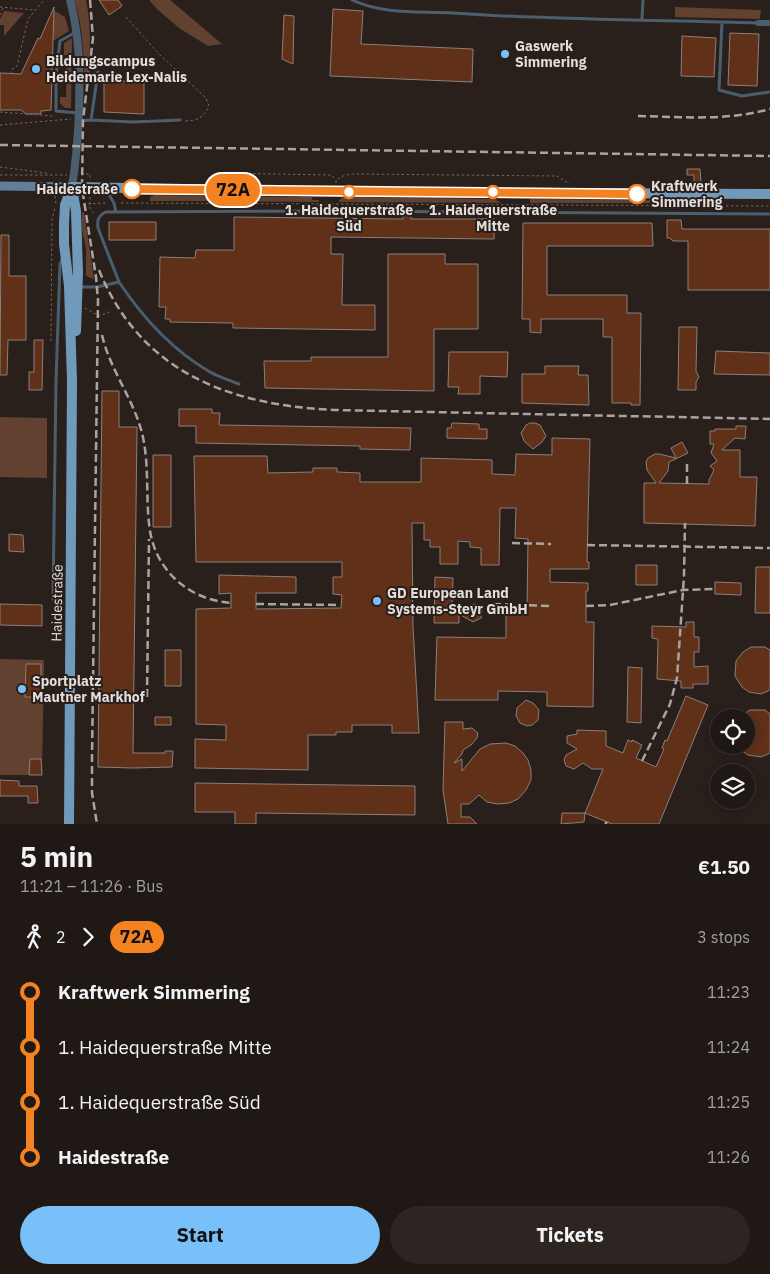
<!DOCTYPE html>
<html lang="en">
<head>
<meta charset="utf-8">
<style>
  body { margin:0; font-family:"IBM Plex Sans",sans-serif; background:#2c2522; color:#f1f3f6; height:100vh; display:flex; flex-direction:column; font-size:19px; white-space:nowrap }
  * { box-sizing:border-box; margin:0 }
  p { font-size:16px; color:#a1a0a0 }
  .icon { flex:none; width:28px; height:28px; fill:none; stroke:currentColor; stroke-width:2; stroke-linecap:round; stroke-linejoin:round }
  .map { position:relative; height:824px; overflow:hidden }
  .drawer { display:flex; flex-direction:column; background:#1f1815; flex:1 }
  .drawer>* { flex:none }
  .badge { padding:0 10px; border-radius:16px; font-size:18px; line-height:32px }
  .fabs { position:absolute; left:710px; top:709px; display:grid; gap:10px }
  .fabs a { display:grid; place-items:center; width:45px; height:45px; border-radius:50%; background:#1f1815; box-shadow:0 2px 12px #0003,0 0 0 1px #3c3734; font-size:25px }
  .map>.badge { position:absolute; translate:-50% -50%; box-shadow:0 0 0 2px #fff }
  .legs { display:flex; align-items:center; gap:8px; height:55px; padding:0 20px; font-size:16px }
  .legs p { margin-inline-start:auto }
  .overview { display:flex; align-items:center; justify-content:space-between; height:85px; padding:0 20px }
  h1 { font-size:28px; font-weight:700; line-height:38px }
  .action { display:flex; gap:10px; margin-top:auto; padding:10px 20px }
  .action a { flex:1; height:58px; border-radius:30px; background:#79bff8; color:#111; font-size:20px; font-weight:700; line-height:58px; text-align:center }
  .action a+a { background:#2c2522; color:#f1f3f6 }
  ul { padding:0 20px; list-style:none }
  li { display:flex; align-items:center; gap:18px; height:55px; font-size:19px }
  li i { display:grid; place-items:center; width:8px; height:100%; margin:0 6px; background:currentColor }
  li i::after { content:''; width:12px; height:12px; margin:-6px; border:4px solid; border-radius:50%; background:#1f1815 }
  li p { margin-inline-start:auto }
  li:first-child i { background:linear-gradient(#0000 50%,currentColor 0) }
  li:last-child i { background:linear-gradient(currentColor 50%,#0000 0) }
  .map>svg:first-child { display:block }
  .green { fill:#624131 }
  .building { fill:#603018; stroke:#8b7f7a }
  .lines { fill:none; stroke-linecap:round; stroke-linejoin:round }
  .path { stroke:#706864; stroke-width:1; stroke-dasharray:2.5 2.5; stroke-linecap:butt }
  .service { stroke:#4b5e6e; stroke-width:3 }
  .minor { stroke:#4b5e6e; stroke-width:6 }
  .tertiary { stroke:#4b5e6e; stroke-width:8 }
  .secondary { stroke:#617f99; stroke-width:9 }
  .primary { stroke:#7199ba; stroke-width:10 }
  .rail { stroke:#aaa4a0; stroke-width:2.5; stroke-dasharray:8 4; stroke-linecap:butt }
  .line-1-casing { stroke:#fff; stroke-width:11 }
  .line-1 { stroke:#f58220; stroke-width:8 }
  .poi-dot { fill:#79bff8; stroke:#29201c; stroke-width:2 }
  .stop-1-dot { fill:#fff; stroke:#f58220; stroke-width:2.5 }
  .labels { text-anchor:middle; stroke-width:4; stroke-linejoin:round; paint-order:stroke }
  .poi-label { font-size:14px; font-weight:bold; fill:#e4dedb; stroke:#29201c; text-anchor:start }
  .stop-label { font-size:14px; font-weight:bold; fill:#e4dedb; stroke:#29201c }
  .street-label { font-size:14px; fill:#e4dedb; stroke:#29201c }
</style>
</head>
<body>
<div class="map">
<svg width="770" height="824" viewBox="0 0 770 824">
  <rect width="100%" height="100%" fill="#29201c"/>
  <path class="green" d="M74,0h12c6,28 4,56 1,84l-2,2c-2,-29 -1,-57 -11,-86z
    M149,0h21l52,44 -14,2 -29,-18 -22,-19z
    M675,7l86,3 -1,9 -85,-2z
    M53,10l12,7 4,14 -16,10 1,-23 -3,-2z
    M4,11l20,2 -20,23v-11h-4v-6z
    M72,38l-1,70h-6l-5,-5v-6h6l1,-42h-3v-12z
    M155,195l48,1 4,2 1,3h-58v-4z
    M219,196l93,1v3h7v2l-105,-1 2,-4z
    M345,197l150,2 6,4 -163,-1 3,-4z
    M530,199l123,1 2,3h-125z
    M84,212l10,67 -8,-3v-27l-4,-19v-18z
    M0,417l47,1v60l-47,-1z
    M0,659l44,1 -2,115h-42z"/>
  <path class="building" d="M99,0h19l4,6 -13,9z
    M54,7l-3,103 -10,1v3h-15l-5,-4h-21v-37l21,1 17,-36 2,1z
    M333,9l30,2 -2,33 112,5 -1,33 -142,-6z
    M284,15l10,1 -1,48 -11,-5z
    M730,33l29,1 -2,52 -29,-1z
    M682,36l34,2 -2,39 -33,-1z
    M104,80l40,2v32l-40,-2z
    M687,169h13l1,13h-7v-7h-7z
    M403,215h8v4h84l-1,20 -163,-2v17h12l-1,51h33v25l-142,-2v-5l-63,-1v-3h-5l1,-12h-7l1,-50 35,1 1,-8h38v-33l169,2z
    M667,220h14l1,9h88v61h-82v-49h-15l-3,-3h-3z
    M109,222h47v18h-47z
    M523,223h129l1,23h-106v49h80v18h14l-1,92h-9v-2h-19v-66h-9v-18h-62v14l-11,-1v-13h-8z
    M1,235h8v41h17v64h-18l-1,35h-7z
    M388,254h57v10h33v65h-44v62l-169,-3 -1,-27h47v-4h77z
    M679,327h18l-1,44 3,6 -3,5v8h-18z
    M34,340h9l-1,50h-13v-18h5z
    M716,351l54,2v22l-56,-1z
    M449,352h59l-1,25 -27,-1v18h-22l1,-7h-11z
    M545,366h34l-1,9h10l1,30 -67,-2v-29h23z
    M102,391h17v36h18l-4,326h32v-2h8l-1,16 -39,1 -35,-1z
    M179,409h33v4h8l-1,12 192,3 -1,22 -50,-1v-3l-164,-3v-17h-17z
    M452,423l27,1v5h8v10l-40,-1v-10h4z
    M530,423h5l5,2 6,11 -4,6 -9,7 -9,-8 -3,-8 5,-8z
    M736,426h10l-1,13 -10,-1 -13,12h18v27h17l-2,49 -111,-3v-40h12l-9,-13 -1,-8 2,-4 7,-4h4l17,4 -5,-10 11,-6 6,11 -19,9 -1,9 -9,12 50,1v-4l5,-10 -4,-4 7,-5 -6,-8 3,-9h-4v-13h5v-2h21z
    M552,438l38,1 -3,123h2v7h-39v13l38,1v8h-2v31h8l-1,85 -46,-1v-14l-49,-1v9h-63l2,-63 69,1v-28h21l1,-71 -13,-1 1,-30h-16l-1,57h-18v-17l-11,-1v-5l-12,-1v23h-18v-17h-10v-7h-6v-17h-12l1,103 6,107h-27v-8h-40v7h-16v3h-28v35l-113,-2v-29l31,1v-15l-30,-1v-115l35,-1v-15l-12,1v-19l77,2v16h-40v16l85,-1 1,-13 -9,-1v-17h9v-15h-146l-2,-106h73l1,17 45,-1v-4h24v4l23,1v9h61v-24l71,2v14l23,1 1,-21 36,1z
    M153,455h18v72h-18z
    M9,534l14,1 1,17 -15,-1z
    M636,565h21v20h-21z
    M756,567h14v46h-15z
    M435,577l18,1 -1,27h8l-1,7 11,-7 6,-1 6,6 -1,8 -8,4 -14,-8v9h-25z
    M715,582l26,1v12l-26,-1z
    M0,604l42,1v21l-42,-1z
    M686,622h8v15h5v15h-5v15l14,-1v18h-15v4h-12v-7l-24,-2 1,-40 -6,-1v-12l34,1z
    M751,647h14l5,3v40l-9,4 -12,-2 -7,-5 -7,-11 1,-15 7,-9z
    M165,650h16v36h-16z
    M26,664h15v33h-16z
    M628,667l14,1 -1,55 -14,-1z
    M686,696l22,9 -49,119h-47l-27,-11 18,-44h-11l-9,-6 -9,6 -8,-3 -2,-6 2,-5 11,-6 -10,-6v-7l10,-2v-4l29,1v15l17,7 5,-13 4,2v-2l10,5 -6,13 20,9 8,-18 -2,-1 3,-8 2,1z
    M526,700l7,3 6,7 -1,10 -6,5 -5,1 -7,-3 -4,-7 1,-8z
    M750,710h15l5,4v39l-9,4 -13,-2 -7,-5 -3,-5h8v-27h-8z
    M155,717h16v8h-16z
    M445,722h18v7l9,-1 6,5 -1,5 -6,7 -8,5 -1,4 -8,9 8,-4v12l18,-22 10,-5 16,-1 9,3 8,7 5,7 3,10v10l-5,10 -8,9 -9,4 -11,1 -11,-2 -8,-7 -10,9h-8v13h9l7,7h-29l-5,-34z
    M30,759h11l1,16h-13z
    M0,780l19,1v5h18l1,17h-10v-7h-28z
    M195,783l220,3v29l-159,-2v11h-21v-12h-40z
    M562,813h23l-1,9 -23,2z"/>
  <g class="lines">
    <path class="path" d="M0,7l34,3
      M0,15l3,-7
      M126,17l33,37 47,44 3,8c-5,11 -11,15 -24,15
      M11,74v-4l6,-4 11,-47 16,-19
      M0,112l54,4
      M0,125l71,-6
      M0,167l46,6 2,2
      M218,173l114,2 3,5
      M81,174h9v4
      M0,175h67
      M336,183v-3l9,-5 10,-1 202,2 13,8
      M55,196l1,8
      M90,197v12l5,5
      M121,203l649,3
      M83,204l24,-1
      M85,308l14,8 13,-5
      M51,341l1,-122 3,-11"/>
    <path class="service" d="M352,0c33,15 66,11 101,13 101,7 204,7 305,10
      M642,19l1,-19
      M722,22l-3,68 23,6 28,-4
      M76,32l-16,9 -4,34v36l22,2
      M98,72l-7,48 42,2 47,-2
      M79,121l12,-1
      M106,190l8,13 2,9
      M119,282l-21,-54c-1,-8 0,-12 8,-16l229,-1 435,3
      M80,287h17l22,-5c24,36 53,68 91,90 9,5 19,8 29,12
      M53,599l3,-218 4,-117 2,-4"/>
    <path class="minor" d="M758,23h12"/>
    <path class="tertiary" d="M70,0c10,38 10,71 9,111 -1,25 -3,51 -7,76"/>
    <path class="secondary" d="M0,186l72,1"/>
    <path class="primary" d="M72,187l277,5 421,2
      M72,188l4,23 2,62 -2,58
      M69,824l3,-443 -3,-95 -5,-42v-20l1,-19 7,-18"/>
    <path class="rail" d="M90,0l3,38 -10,82 -1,68 14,89 2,23 -6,458v35l5,31
      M638,116c44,1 89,5 132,-7
      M0,145l770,11
      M99,270c42,103 131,135 235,140l436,9
      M102,335c8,35 31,63 40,98 8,33 3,65 8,98 7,42 41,69 81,72
      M687,484v-24
      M512,543l39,1
      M587,545l183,3
      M256,604l84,1
      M493,604l56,2
      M586,606l24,-1 73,-15 32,-1
      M147,697l2,-158
      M642,761l28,-57 7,-26 7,-102 1,-53
      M605,824l2,-2"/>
  </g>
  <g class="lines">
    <g class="line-1-casing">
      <path id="line-1" d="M132,189l505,5"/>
    </g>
    <use href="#line-1" class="line-1"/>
  </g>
  <g class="poi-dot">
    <circle cx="505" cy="54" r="5"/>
    <circle cx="36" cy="69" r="5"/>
    <circle cx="377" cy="601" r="5"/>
    <circle cx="22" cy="689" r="5"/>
  </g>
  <g class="stop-1-dot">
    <circle cx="132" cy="189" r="9"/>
    <circle cx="349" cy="192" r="6"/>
    <circle cx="493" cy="192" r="6"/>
    <circle cx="637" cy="194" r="9"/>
  </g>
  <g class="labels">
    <g class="poi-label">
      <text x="515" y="51">Gaswerk<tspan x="515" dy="16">Simmering</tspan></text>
      <text x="46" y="66">Bildungscampus<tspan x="46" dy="16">Heidemarie Lex-Nalis</tspan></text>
      <text x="387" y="598">GD European Land<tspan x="387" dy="16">Systems-Steyr GmbH</tspan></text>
      <text x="32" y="686">Sportplatz<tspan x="32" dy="16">Mautner Markhof</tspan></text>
    </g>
    <g class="stop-label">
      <text x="651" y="191" text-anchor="start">Kraftwerk<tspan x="651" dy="16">Simmering</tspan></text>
      <text x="118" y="194" text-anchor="end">Haidestraße</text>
      <text x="349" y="215">1. Haidequerstraße<tspan x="349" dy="16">Süd</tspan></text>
      <text x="493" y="215">1. Haidequerstraße<tspan x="493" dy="16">Mitte</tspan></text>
    </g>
    <g class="street-label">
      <text transform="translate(57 603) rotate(-89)" y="5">Haidestraße</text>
    </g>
  </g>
</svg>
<div class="fabs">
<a><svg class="icon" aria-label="locate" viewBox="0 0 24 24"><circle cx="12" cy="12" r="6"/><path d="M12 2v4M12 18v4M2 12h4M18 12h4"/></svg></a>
<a><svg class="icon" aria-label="layers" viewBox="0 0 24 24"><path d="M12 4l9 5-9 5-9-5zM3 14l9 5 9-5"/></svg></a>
</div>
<b class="badge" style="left:233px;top:190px;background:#f58220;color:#111">72A</b>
</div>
<section class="drawer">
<div class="overview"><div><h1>5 min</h1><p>11:21 – 11:26 · Bus</p></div><b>€1.50</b></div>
<div class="legs"><svg class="icon" aria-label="walk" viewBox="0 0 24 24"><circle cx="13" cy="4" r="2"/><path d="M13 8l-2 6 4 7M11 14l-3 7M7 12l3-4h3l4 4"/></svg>2<svg class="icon" aria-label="forward" viewBox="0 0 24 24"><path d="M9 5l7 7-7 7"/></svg><b class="badge" style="background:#f58220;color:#111">72A</b><p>3 stops</p></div>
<ul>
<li><i style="color:#f58220"></i><b>Kraftwerk Simmering</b><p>11:23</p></li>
<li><i style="color:#f58220"></i><span>1. Haidequerstraße Mitte</span><p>11:24</p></li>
<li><i style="color:#f58220"></i><span>1. Haidequerstraße Süd</span><p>11:25</p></li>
<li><i style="color:#f58220"></i><b>Haidestraße</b><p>11:26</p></li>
</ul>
<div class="action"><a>Start</a><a>Tickets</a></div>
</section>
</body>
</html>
